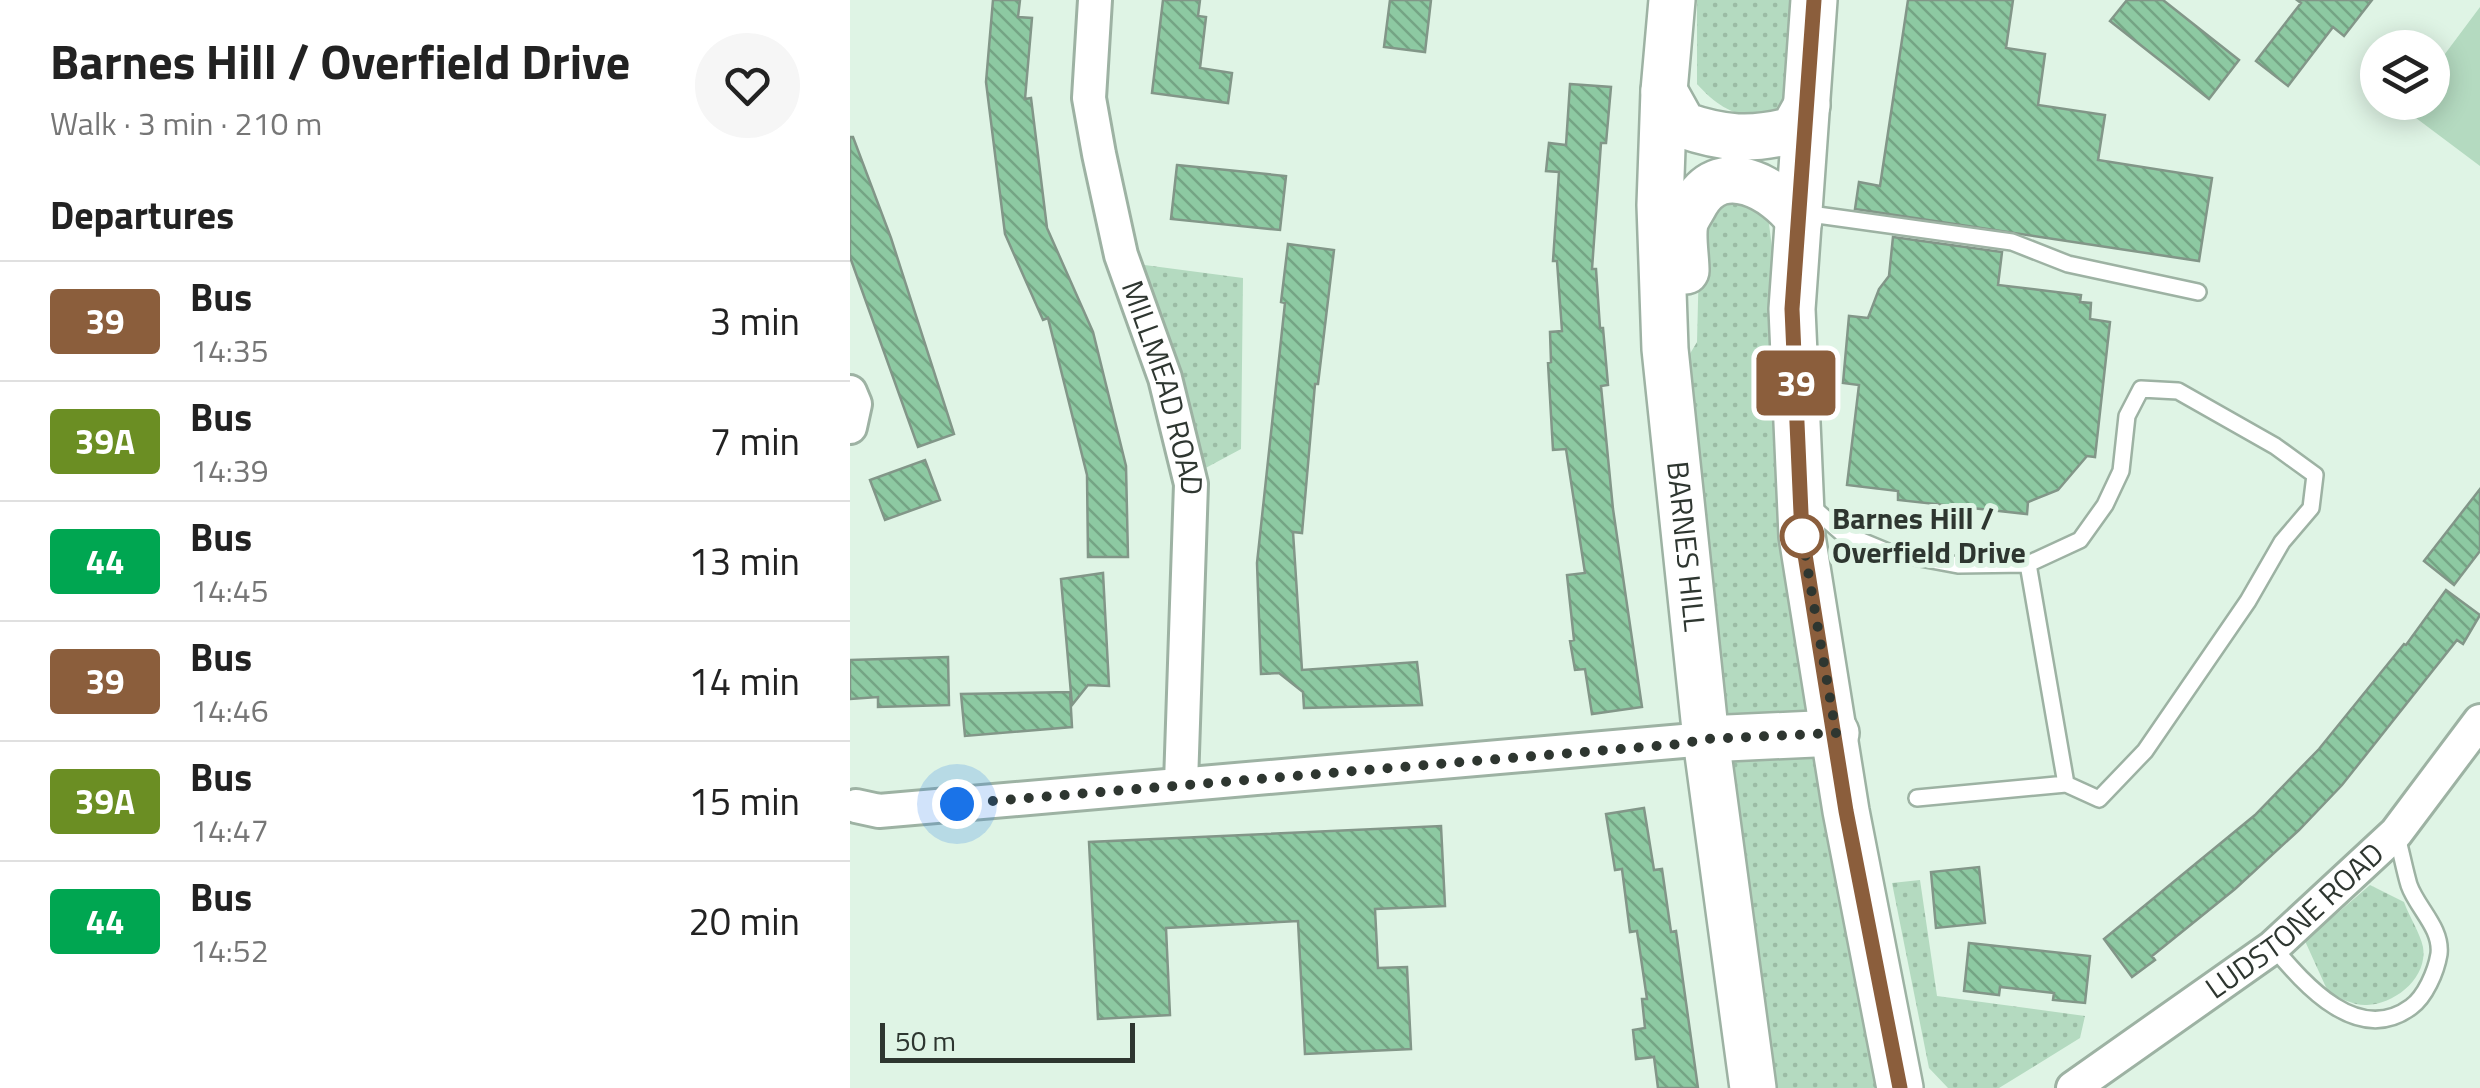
<!DOCTYPE html>
<html lang="en">
<head>
<meta charset="utf-8">
<style>
  body { margin:0; font-family:"Titillium Web",sans-serif; background:#f6f6f6; color:#222; height:100vh; display:flex; flex-direction:column; font-size:38px; white-space:nowrap }
  * { box-sizing:border-box; margin:0 }
  p { font-size:32px; color:#767676 }
  .icon { flex:none; width:55px; height:55px; fill:none; stroke:currentColor; stroke-width:2; stroke-linecap:round; stroke-linejoin:round }
  .map { position:relative; flex:1; overflow:hidden }
  .drawer { display:flex; flex-direction:column; background:#fff; width:850px }
  .drawer>* { flex:none }
  .badge { padding:0 20px; border-radius:8px; font-size:35px; line-height:65px }
  .fabs { position:absolute; left:1510px; top:30px; display:grid; gap:20px }
  .fabs a { display:grid; place-items:center; width:90px; height:90px; border-radius:50%; background:#fff; box-shadow:0 5px 25px #0003; font-size:50px }
  .scale { position:absolute; left:30px; bottom:25px; width:255px; box-sizing:border-box; padding-left:10px; border:5px solid #2e3630; border-top:0; font-size:28px; line-height:35px; white-space:nowrap; color:#2e3630; -webkit-text-stroke:8px #dff4e5; paint-order:stroke }
  .you { position:absolute; width:50px; height:50px; margin:-25px; border:8px solid #fff; border-radius:50%; background:#1a73e8; box-shadow:0 0 0 15px #1a73e833 }
  .map>.badge { position:absolute; translate:-50% -50%; box-shadow:0 0 0 5px #fff }
  h2 { padding:0 50px; font-size:38px; line-height:90px }
  .round { display:grid; place-items:center; flex:none; width:105px; height:105px; border-radius:52px; background:#f6f6f6 }
  .overview { display:flex; align-items:center; justify-content:space-between; height:170px; padding:0 50px }
  h1 { font-size:48px; font-weight:700; line-height:75px }
  ul { padding:0; list-style:none }
  li { display:flex; align-items:center; gap:30px; height:120px; padding:0 50px; border-top:2px solid #e0e0e0 }
  li div { flex:1 }
  li b { display:block; font-size:38px }
  li em { font-style:normal }
  li .badge { min-width:110px; font-weight:700; text-align:center }
  main { display:flex; flex:1; min-height:0 }
  .map>svg:first-child { display:block }
  .grass { fill:url(#grass-dots) }
  .pitch { fill:#b4dac0 }
  .building { fill:url(#building-back-hatch); stroke:#829688; stroke-width:2.5 }
  .lines { fill:none; stroke-linecap:round; stroke-linejoin:round }
  .service-casing { stroke:#9db2a3; stroke-width:20 }
  .minor-casing { stroke:#9db2a3; stroke-width:38 }
  .secondary-casing { stroke:#9db2a3; stroke-width:50 }
  .service { stroke:#fff; stroke-width:15 }
  .minor { stroke:#fff; stroke-width:32 }
  .secondary { stroke:#fff; stroke-width:45 }
  .line-casing { stroke:#fff; stroke-width:22 }
  .line { stroke:#8b5e3c; stroke-width:15 }
  .walk { stroke:#2e3630; stroke-width:10; stroke-dasharray:0 18 }
  .stop-dot { fill:#fff; stroke:#8b5e3c; stroke-width:5 }
  .labels { text-anchor:middle; stroke-width:10; stroke-linejoin:round; paint-order:stroke }
  .street-label { font-size:30px; fill:#2e3630; stroke:#dff4e5 }
  .stop-label { font-size:30px; font-weight:bold; fill:#2e3630; stroke:#dff4e5; text-anchor:start }
</style>
</head>
<body>
<main>
<section class="drawer">
<div class="overview"><div><h1>Barnes Hill / Overfield Drive</h1><p>Walk · 3 min · 210 m</p></div><a class="round"><svg class="icon" aria-label="heart" viewBox="0 0 24 24"><path d="M12 20l-8-8c-3-5 5-10 8-4 3-6 11-1 8 4z"/></svg></a></div>
<h2>Departures</h2>
<ul>
<li><span class="badge" style="background:#8b5e3c;color:#fff">39</span><div><b>Bus</b><p>14:35</p></div><em>3 min</em></li>
<li><span class="badge" style="background:#6b8e23;color:#fff">39A</span><div><b>Bus</b><p>14:39</p></div><em>7 min</em></li>
<li><span class="badge" style="background:#00a651;color:#fff">44</span><div><b>Bus</b><p>14:45</p></div><em>13 min</em></li>
<li><span class="badge" style="background:#8b5e3c;color:#fff">39</span><div><b>Bus</b><p>14:46</p></div><em>14 min</em></li>
<li><span class="badge" style="background:#6b8e23;color:#fff">39A</span><div><b>Bus</b><p>14:47</p></div><em>15 min</em></li>
<li><span class="badge" style="background:#00a651;color:#fff">44</span><div><b>Bus</b><p>14:52</p></div><em>20 min</em></li>
</ul>
</section>
<div class="map">
<svg width="1630" height="1088" viewBox="0 0 1630 1088">
  <defs>
    <pattern id="grass-dots" width="8" height="8" patternUnits="userSpaceOnUse" patternTransform="scale(2.5)"><rect width="8" height="8" fill="#b4dac0"/><path d="M2 2h.1M6 6h.1" fill="none" stroke="#9bbca5" stroke-width="1.8" stroke-linecap="round"/></pattern>
    <pattern id="building-back-hatch" width="6" height="6" patternUnits="userSpaceOnUse" patternTransform="scale(2.5)"><rect width="6" height="6" fill="#8dc9a2"/><path d="M-1 5l2 2M0 0l6 6M5-1l2 2" fill="none" stroke="#74a484"/></pattern>
  </defs>
  <rect width="100%" height="100%" fill="#dff4e5"/>
  <path class="grass" d="M847,0h106l-14,103c-38,23 -65,11 -92,-19z
    M901,196l17,20 111,872h-108l-89,-721 15,-25 3,-120 22,-21z
    M287,264l106,14 -2,171 -41,22z
    M1070,880l17,116 148,20 -5,22 -81,50h-51l-19,-20 -37,-185z
    M1520,885l34,17c5,14 16,31 19,45 5,31 -28,57 -56,58 -12,1 -26,-7 -38,-11l-24,-53z"/>
  <path class="pitch" d="M1630,7v159l-76,-57 4,-6 24,-1 1,-32z"/>
  <path class="building" d="M143,0h27l-2,17 14,1 -7,81 6,-1 16,130 46,104 33,134 2,91h-40l-1,-82 -39,-157 -5,2 -38,-86 -19,-152z
    M313,0h37l-2,16 8,1 -6,51 32,5 -4,30 -76,-10z
    M540,0h41l-6,52 -41,-5z
    M1058,0h105l-7,48 39,6 -7,51 67,10 -7,45 114,18 -13,83 -344,-52 4,-27 21,4z
    M1277,0h36l76,60 -30,39 -99,-78z
    M1447,0h75l-28,36 -11,-9 -45,59 -32,-25 45,-58z
    M720,84l41,3 -5,56h-5l-9,126h4l4,59h3l5,57 -7,1 12,123 29,198 -50,7 -7,-45 -10,1 -5,-29 4,-1 -7,-65 18,-2 -19,-124 -13,1 -5,-87 3,-1 -1,-30 12,-1 -5,-70h-4l6,-89 -13,-1 3,-28 17,2z
    M0,137h3l38,101 63,196 -36,13 -68,-190z
    M327,165l109,11 -6,54 -109,-11z
    M1043,237l109,15 -4,33 83,10 -1,7 11,1 -1,16 20,3 -15,135 -8,-1 -29,34 -30,12 -1,12 -129,-14v-9l-51,-6 12,-100 -16,-2 6,-67 19,2 11,-29 10,-13z
    M438,244l46,6 -16,134h-3l-13,149 -9,-1 9,138 115,-8 5,43 -118,3 -1,-16 -24,-19 -18,1 -4,-111 28,-260 -4,-1z
    M75,460l15,40 -55,20 -15,-40z
    M1630,489v62l-26,34 -30,-24z
    M253,573l6,113 -21,-1 -16,20 -11,-126z
    M1596,590l34,25 -17,29 -6,-4 -115,145 -43,45 -64,59 -83,67 3,4 -23,17 -28,-38 151,-124 64,-66 85,-105 2,1z
    M98,657l1,48 -71,2v-10l-28,2v-39z
    M220,692l2,35 -107,9 -4,-42z
    M794,808l10,62 8,-1 9,63 5,-1 22,157h-40l-4,-31 -18,2 -3,-29 12,-2 -3,-29h5l-10,-68 -7,1 -8,-63 -7,1 -9,-56z
    M591,826l4,80 -70,3 3,59 29,-1 4,82 -106,5 -7,-133 -132,7 4,87 -72,4 -9,-177z
    M1129,867l6,56 -49,5 -5,-56z
    M1119,943l121,13 -5,47 -32,-3 1,-7 -54,-6 -1,8 -35,-4z"/>
  <g class="lines">
    <g class="service-casing">
      <path id="service" d="M953,213l209,29 56,22 130,28
        M959,504l33,29 46,19 70,13 70,-1 52,-24 25,-35 16,-34 6,-55 14,-27 37,2 97,55 40,29 -4,33 -29,34 -34,59 -103,150 -46,48 -33,-15 -149,14
        M1178,564l38,220
        M1423,947c32,38 85,99 138,60 14,-10 25,-35 28,-53 3,-26 -22,-46 -30,-69 -5,-17 -8,-35 -13,-52"/>
    </g>
    <g class="minor-casing">
      <g id="minor">
        <path id="s1" d="M245,0l-6,98 10,56 22,101 44,123 26,106 -10,299"/>
        <path d="M0,392l5,12 -5,23"/>
        <path d="M6,806l23,5 827,-72"/>
        <path id="s2" d="M1223,1088l200,-141 123,-114 84,-112"/>
      </g>
    </g>
    <g class="secondary-casing">
      <g id="secondary">
        <path id="s3" d="M822,0l-8,91 -4,114 5,144 41,390 47,349"/>
        <path d="M964,0l-22,309 10,227 44,275 54,277"/>
        <path d="M814,91l19,34c40,14 69,16 110,5l14,-25"/>
        <path d="M836,271c0,-15 -4,-34 -1,-48 2,-7 8,-15 11,-21 26,-44 80,-14 103,18"/>
        <path d="M856,739l130,-6"/>
      </g>
    </g>
    <use href="#service" class="service"/>
    <use href="#minor" class="minor"/>
    <use href="#secondary" class="secondary"/>
  </g>
  <g class="lines">
    <g class="line-casing">
      <path id="line" d="M964,0l-22,309 10,227 44,275 54,277"/>
    </g>
    <use href="#line" class="line"/>
    <path class="walk" d="M107,804l723,-60 26,-5 130,-6 -34,-197"/>
  </g>
  <circle class="stop-dot" cx="952" cy="536" r="20"/>
  <g class="labels">
    <g class="street-label">
      <text dy="10" stroke="none"><textPath href="#s1" startOffset="398">MILLMEAD ROAD</textPath></text>
      <text dy="10" stroke="none"><textPath href="#s3" startOffset="548">BARNES HILL</textPath></text>
      <text dy="10" stroke="none"><textPath href="#s2" startOffset="278">LUDSTONE ROAD</textPath></text>
    </g>
    <g class="stop-label">
      <text x="982" y="529">Barnes Hill /<tspan x="982" dy="34">Overfield Drive</tspan></text>
    </g>
  </g>
</svg>
<div class="fabs">
<a><svg class="icon" aria-label="layers" viewBox="0 0 24 24"><path d="M12 4l9 5-9 5-9-5zM3 14l9 5 9-5"/></svg></a>
</div>
<div class="scale">50 m</div>
<div class="you" style="left:107px;top:804px"></div>
<b class="badge" style="left:946px;top:383px;background:#8b5e3c;color:#fff">39</b>
</div>
</main>
</body>
</html>
